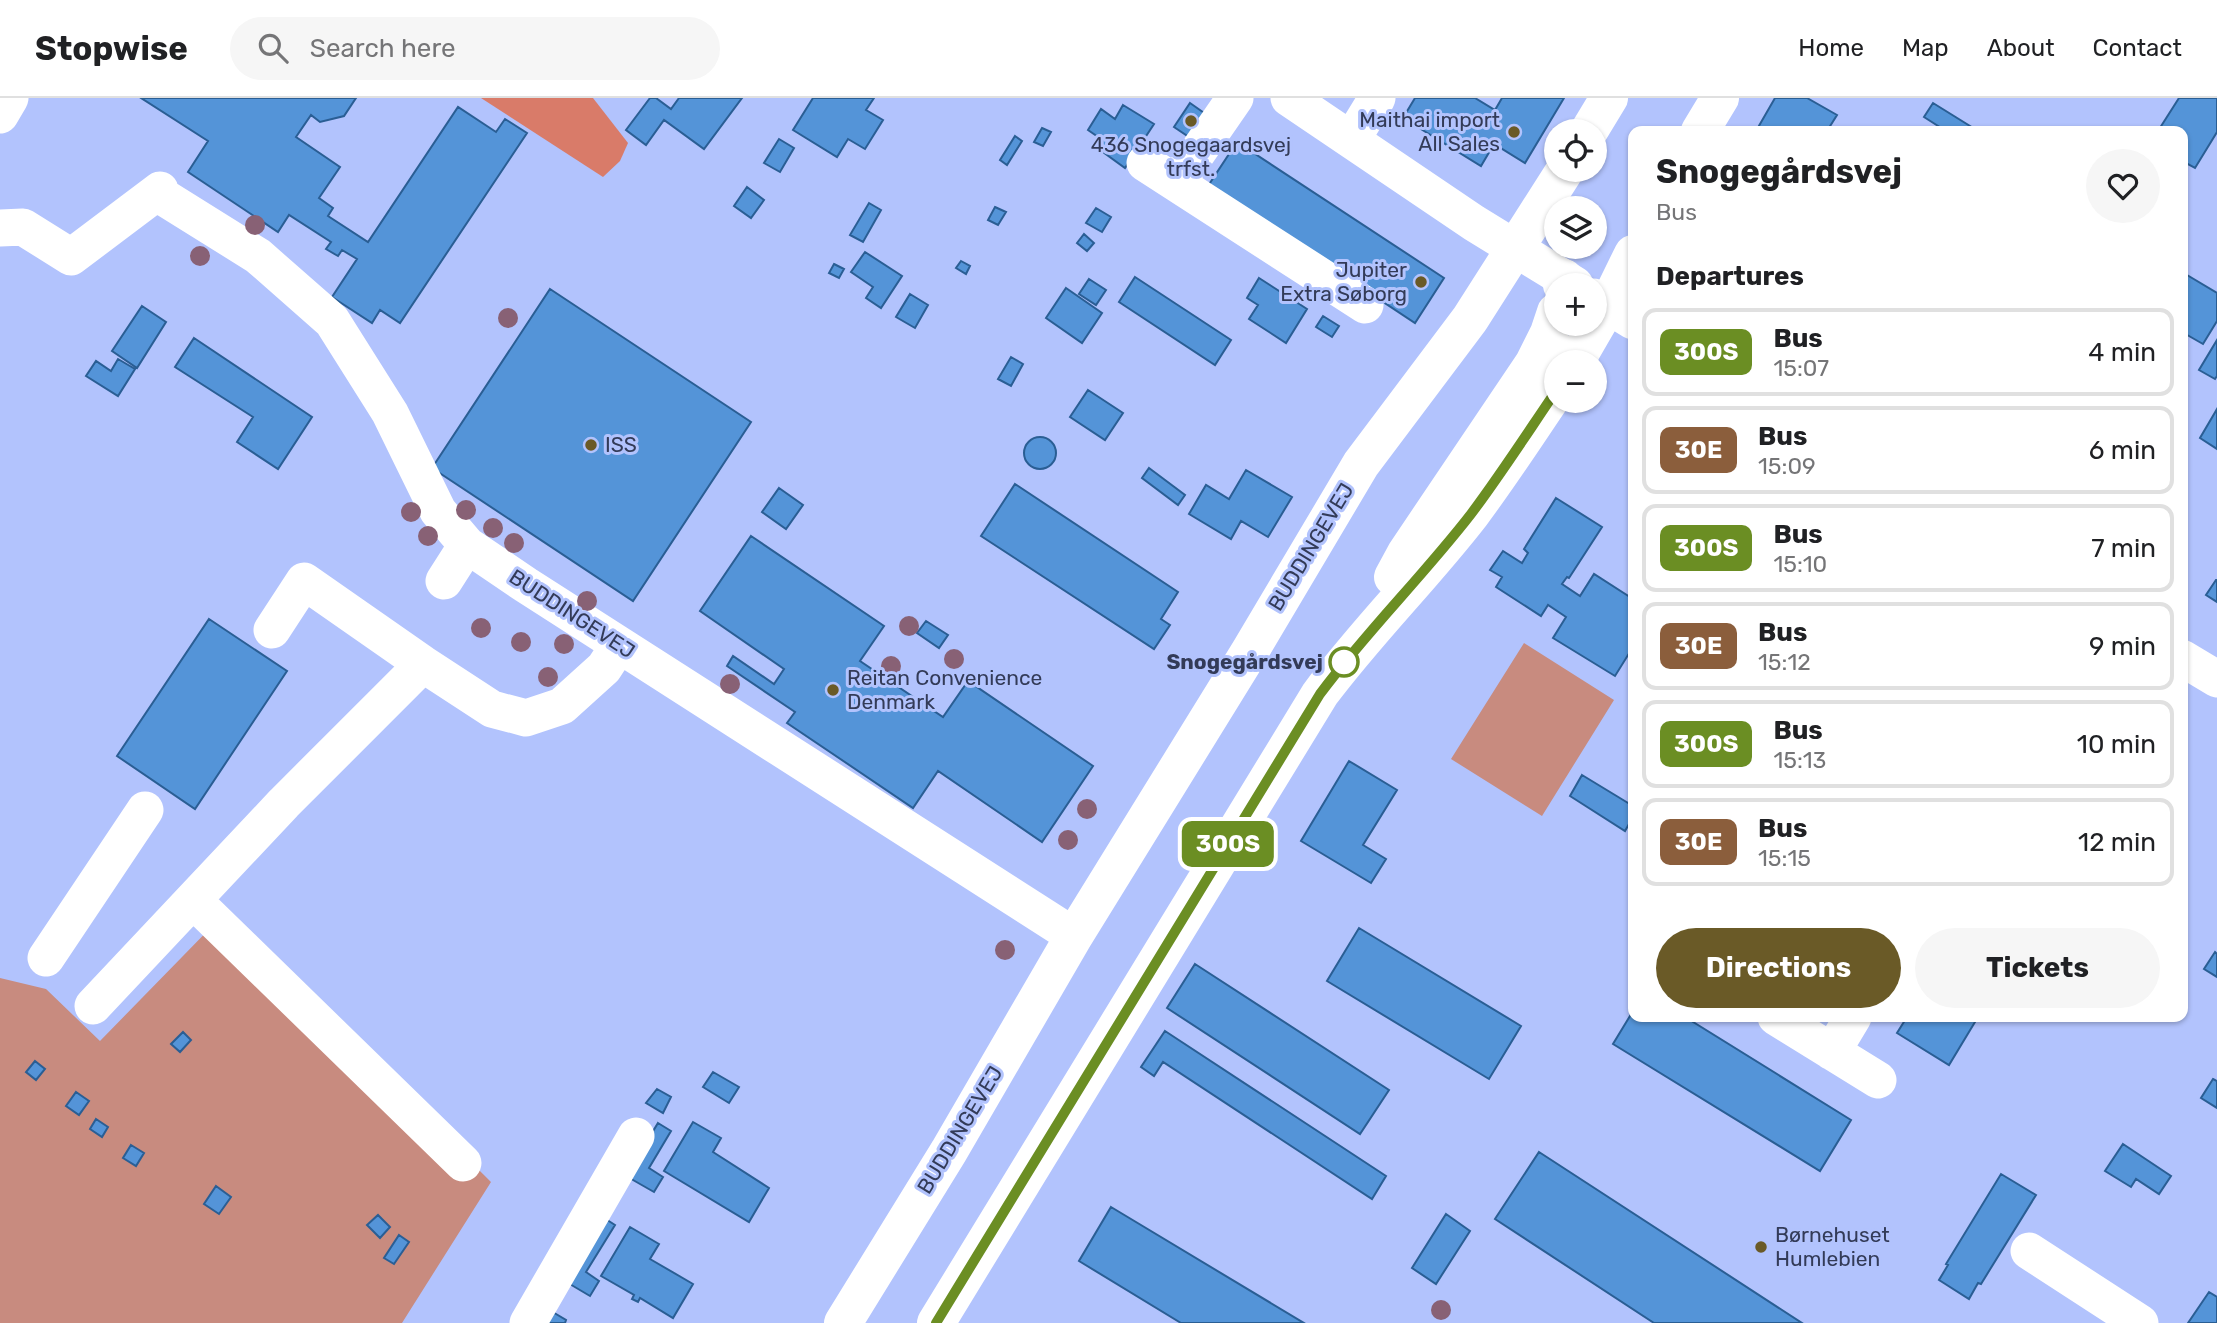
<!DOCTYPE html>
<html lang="en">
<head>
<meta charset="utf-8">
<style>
  body { margin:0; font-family:Rubik,sans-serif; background:#f6f6f6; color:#202124; height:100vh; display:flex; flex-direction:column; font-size:26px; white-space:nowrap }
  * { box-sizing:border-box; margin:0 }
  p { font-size:23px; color:#757577 }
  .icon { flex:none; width:38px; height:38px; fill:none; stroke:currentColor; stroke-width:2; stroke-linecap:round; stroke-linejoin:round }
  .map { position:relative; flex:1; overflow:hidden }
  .drawer { position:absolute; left:1628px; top:28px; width:560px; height:896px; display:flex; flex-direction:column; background:#fff; border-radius:14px; box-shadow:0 2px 5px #0004 }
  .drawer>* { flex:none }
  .badge { padding:0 14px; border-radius:10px; font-size:24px; line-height:46px }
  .tools { position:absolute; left:1544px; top:21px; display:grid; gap:14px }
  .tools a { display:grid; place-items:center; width:63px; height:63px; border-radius:50%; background:#fff; box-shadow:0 2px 5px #0004; font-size:35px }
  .map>.badge { position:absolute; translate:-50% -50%; box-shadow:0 0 0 4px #fff }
  h2 { padding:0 28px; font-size:26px; line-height:63px }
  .round { display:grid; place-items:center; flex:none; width:74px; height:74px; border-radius:37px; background:#f6f6f6 }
  .summary { display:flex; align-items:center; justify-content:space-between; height:119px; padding:0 28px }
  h1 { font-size:33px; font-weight:700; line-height:52px }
  .button { display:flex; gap:14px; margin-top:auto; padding:14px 28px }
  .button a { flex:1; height:80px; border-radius:42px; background:#6a5a27; color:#fff; font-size:28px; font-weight:700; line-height:80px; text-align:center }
  .button a+a { background:#f6f6f6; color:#202124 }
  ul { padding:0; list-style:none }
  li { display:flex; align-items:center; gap:21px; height:88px; margin:0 14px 10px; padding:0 14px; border:4px solid #e0e0e0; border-radius:14px }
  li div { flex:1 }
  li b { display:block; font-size:26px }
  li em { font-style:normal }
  li .badge { min-width:77px; font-weight:700; text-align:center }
  header { display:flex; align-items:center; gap:42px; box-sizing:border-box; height:98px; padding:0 35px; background:#fff; border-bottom:2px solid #e0e0e0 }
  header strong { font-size:33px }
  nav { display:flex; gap:38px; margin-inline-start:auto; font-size:24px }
  .search { width:490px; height:63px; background:#f6f6f6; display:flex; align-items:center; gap:18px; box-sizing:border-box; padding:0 24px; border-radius:38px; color:#757577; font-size:26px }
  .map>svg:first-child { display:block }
  .green { fill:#c88b7f }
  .forest { fill:#d97b69 }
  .building { fill:#5494d8; stroke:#2a5e94; stroke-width:2 }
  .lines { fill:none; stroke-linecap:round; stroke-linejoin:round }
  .minor { stroke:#fff; stroke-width:37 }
  .major { stroke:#fff; stroke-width:38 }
  .tree { fill:#886175 }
  .line-casing { stroke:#fff; stroke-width:16 }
  .line { stroke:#6b8e23; stroke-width:10 }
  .poi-dot { fill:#6a5a27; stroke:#b2c3fd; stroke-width:2.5 }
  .stop-dot { fill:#fff; stroke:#6b8e23; stroke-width:3.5 }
  .labels { text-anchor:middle; stroke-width:6; stroke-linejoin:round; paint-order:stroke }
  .poi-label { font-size:21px; fill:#333b58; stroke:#b2c3fd; text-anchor:start }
  .street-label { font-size:21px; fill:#333b58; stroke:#b2c3fd }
  .stop-label { font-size:21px; font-weight:bold; fill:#333b58; stroke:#b2c3fd; text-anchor:end }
</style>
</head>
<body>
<header>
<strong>Stopwise</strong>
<div class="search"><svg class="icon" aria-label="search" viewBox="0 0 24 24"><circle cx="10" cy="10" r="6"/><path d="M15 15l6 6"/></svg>Search here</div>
<nav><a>Home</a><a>Map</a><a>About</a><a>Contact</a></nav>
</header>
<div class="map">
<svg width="2217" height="1225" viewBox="0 0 2217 1225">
  <rect width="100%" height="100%" fill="#b2c3fd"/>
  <path class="green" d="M1524,545l90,57 -72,116 -91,-57z
    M223,817l268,267 -89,141h-402v-345l46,11 54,52z"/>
  <path class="forest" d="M481,0h112l35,45 -8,18 -17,16z"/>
  <path class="building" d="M141,0h215l-12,18 -24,6 -9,-7 -15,22 44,30 -21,31 14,10 -5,8 40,26 90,-135 38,25 9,-13 22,14 -127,190 -20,-13 -8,13 -40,-26 25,-38 -15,-9 -4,6 -12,-7 5,-7 -42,-27 -11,17 -90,-60 20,-31z
    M650,0h6l15,11 8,-11h63l-38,51 -40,-29 -18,25 -20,-15z
    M813,0h61l-8,12 17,10 -18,29 -17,-10 -11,18 -44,-27z
    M1415,0h60l20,12 7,-12h62l-39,65 -31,-19 -13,22 -78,-48z
    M1775,0h32l30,17 -10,16h-71z
    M2179,0h38v34l-22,36 -13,-7v-30h-24z
    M1190,5l17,12 -15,24 -18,-12z
    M1933,5l45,28h-32l-22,-14z
    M1123,7l31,19 -29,44 -29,-21 5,-8 -13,-9 13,-21 14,10z
    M1042,30l9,4 -8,14 -9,-4z
    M1015,38l7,5 -15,24 -7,-5z
    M779,41l15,9 -14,24 -16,-9z
    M1237,44l207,136 -29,45 -207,-137z
    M747,89l17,13 -13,18 -17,-12z
    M869,105l12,7 -18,32 -13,-7z
    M995,109l11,5 -8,13 -10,-5z
    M1096,110l15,9 -9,15 -16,-9z
    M1084,136l10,9 -7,8 -10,-8z
    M865,154l37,24 -21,32 -15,-10 7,-11 -22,-15z
    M961,163l9,5 -4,8 -10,-6z
    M834,166l10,5 -5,9 -10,-5z
    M2182,174l35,21v28l-14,23 -21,-12z
    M1135,179l96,63 -16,25 -96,-63z
    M1259,180l48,31 -21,34 -37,-24 9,-14 -11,-7z
    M1089,181l17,11 -10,15 -17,-11z
    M1066,190l36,25 -20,30 -36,-25z
    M550,191l201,133 -118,179 -201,-133z
    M910,196l18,11 -13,23 -19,-11z
    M142,208l24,16 -29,46 -25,-17z
    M1323,218l16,10 -7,11 -16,-10z
    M194,240l118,79 -34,52 -41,-27 16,-25 -78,-50z
    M2217,242v36l-2,3 -16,-9z
    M1011,259l12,7 -12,22 -13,-7z
    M118,261l17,10 -17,27 -32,-20 10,-15 15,10z
    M1088,292l35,23 -18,27 -35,-23z
    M2217,311v40l-17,-11z
    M1024 355a16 16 0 1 1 32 0a16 16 0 1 1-32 0Z
    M1149,370l36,27 -7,10 -36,-27z
    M1246,372l46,27 -24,40 -27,-16 -10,18 -42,-25 17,-29 23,14z
    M1015,386l163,108 -17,27 9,6 -16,24 -173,-113z
    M779,390l24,17 -17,24 -24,-17z
    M1556,400l46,29 -33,51 -2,-1 -5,7 18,12 14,-22 39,25v48l-18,29 -62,-38 13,-21 -18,-12 -7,11 -45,-29 6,-10 -12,-7 13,-19 19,12 6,-10 -4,-4z
    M751,438l133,90 -24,35 83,56 25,-36 125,85 -51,76 -104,-71 -25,37 -126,-85 8,-11 -68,-46 6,-10 41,28 10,-15 -84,-58z
    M2216,482h1v22l-11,-7z
    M209,521l78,52 -92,138 -78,-53z
    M926,523l22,14 -9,13 -22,-15z
    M1349,663l48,29 -34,55 23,14 -15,24 -70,-42z
    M1582,677l51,31v11l-8,14 -55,-35z
    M1359,830l162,98 -32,53 -162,-98z
    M2215,854l2,2v23l-13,-8z
    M1195,866l194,126 -29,44 -193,-126z
    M1633,913v6h52l166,103 -31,51 -207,-127z
    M1907,919h71l-29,48 -52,-32z
    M1165,933l221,145 -14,23 -209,-137 -9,14 -13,-9z
    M183,934l8,8 -11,12 -9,-8z
    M35,963l10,8 -9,11 -10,-8z
    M713,974l26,15 -10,16 -26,-16z
    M2213,981l4,2v27l-16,-10z
    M657,991l14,8 -8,16 -17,-10z
    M76,994l13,9 -10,14 -13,-9z
    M96,1021l12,8 -6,10 -12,-8z
    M693,1024l28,16 -8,14 56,36 -20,34 -85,-51z
    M658,1025l13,8 -22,37 14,9 -9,15 -28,-16z
    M2123,1046l48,32 -12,18 -23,-15 -5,8 -26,-16z
    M131,1047l13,8 -8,13 -13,-8z
    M1539,1054l263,171h-148l-159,-104z
    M2001,1076l35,21 -55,89 -3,-1 -9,16 -30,-19 9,-15 -2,-1z
    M216,1088l15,11 -12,17 -15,-10z
    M1111,1109l193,116h-123l-102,-62z
    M1446,1116l24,17 -34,53 -24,-16z
    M378,1117l12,12 -10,11 -13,-13z
    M601,1118l14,9 -29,47 13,9 -9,15 -27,-16z
    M630,1129l29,17 -9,15 43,25 -20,34 -33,-20 -2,4 -6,-3 2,-4 -33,-19z
    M399,1137l10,7 -15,22 -10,-6z
    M2209,1194l8,5v26h-29z
    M551,1213l15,9 -1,3h-21z"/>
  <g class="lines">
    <path class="minor" d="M1289,0l185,125 101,62
      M0,17l10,-17
      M1352,41l25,-41
      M1145,65l220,142
      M1177,84l58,-84
      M165,100l93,58 74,65 58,92 48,98 29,34 59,40 548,351
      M0,130l23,-1 48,30 89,-67
      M1594,199l39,24
      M444,483l23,-36
      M272,532l32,-49 119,83 69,45 34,9 36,-12 42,-38 15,-23
      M2182,560l35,21
      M193,802l270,263
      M46,860l99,-148
      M93,908l191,-203 139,-139
      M1776,919l102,63
      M1832,954l21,-35
      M2029,1153l111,72
      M528,1225l108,-187"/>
    <path class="major" d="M1589,33l20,-33
      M1700,33l20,-33
      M1562,187l2,-7
      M1575,264l33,-57 25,-51
      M1393,479l13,-24 128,-190 15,-30 7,-21
      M843,1225l106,-172 125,-215 176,-285 111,-187 109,-145 95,-149
      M936,1225l384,-629c47,-63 103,-118 151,-180 30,-40 57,-82 85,-123"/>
  </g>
  <g class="tree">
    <circle cx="255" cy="127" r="10"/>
    <circle cx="200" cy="158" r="10"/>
    <circle cx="508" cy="220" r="10"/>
    <circle cx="466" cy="412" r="10"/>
    <circle cx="411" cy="414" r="10"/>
    <circle cx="493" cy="430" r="10"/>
    <circle cx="428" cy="438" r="10"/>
    <circle cx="514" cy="445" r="10"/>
    <circle cx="587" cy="503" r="10"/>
    <circle cx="909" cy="528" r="10"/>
    <circle cx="481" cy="530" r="10"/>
    <circle cx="521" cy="544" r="10"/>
    <circle cx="564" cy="546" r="10"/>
    <circle cx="954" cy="561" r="10"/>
    <circle cx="891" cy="568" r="10"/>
    <circle cx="548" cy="579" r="10"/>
    <circle cx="730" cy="586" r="10"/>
    <circle cx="1087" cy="711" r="10"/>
    <circle cx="1068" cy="742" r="10"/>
    <circle cx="1005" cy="852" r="10"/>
    <circle cx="1441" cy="1212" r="10"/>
  </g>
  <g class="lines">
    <g class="line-casing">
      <path id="line" d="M936,1225l384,-629c47,-63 103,-118 151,-180 30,-40 57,-82 85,-123"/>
    </g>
    <use href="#line" class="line"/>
  </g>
  <g class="poi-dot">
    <circle cx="1191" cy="23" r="7"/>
    <circle cx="1514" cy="34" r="7"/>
    <circle cx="1421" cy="184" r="7"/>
    <circle cx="591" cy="347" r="7"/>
    <circle cx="833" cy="592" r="7"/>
    <circle cx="1761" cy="1149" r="7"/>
  </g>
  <circle class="stop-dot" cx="1344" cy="564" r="14"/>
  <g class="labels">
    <g class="poi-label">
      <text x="1500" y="29" text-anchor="end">Maithai import<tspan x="1500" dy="24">All Sales</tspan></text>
      <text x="1191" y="54" text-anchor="middle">436 Snogegaardsvej<tspan x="1191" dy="24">trfst.</tspan></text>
      <text x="1407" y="179" text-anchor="end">Jupiter<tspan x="1407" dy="24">Extra Søborg</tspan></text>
      <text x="605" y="354">ISS</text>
      <text x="847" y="587">Reitan Convenience<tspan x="847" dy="24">Denmark</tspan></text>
      <text x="1775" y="1144">Børnehuset<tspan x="1775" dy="24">Humlebien</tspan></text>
    </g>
    <g class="street-label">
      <text transform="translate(1311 449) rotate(-59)" y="7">BUDDINGEVEJ</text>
      <text transform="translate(572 516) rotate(33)" y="7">BUDDINGEVEJ</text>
      <text transform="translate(960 1032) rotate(-59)" y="7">BUDDINGEVEJ</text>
    </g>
    <g class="stop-label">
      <text x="1323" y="571">Snogegårdsvej</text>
    </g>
  </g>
</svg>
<div class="tools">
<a><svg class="icon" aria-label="locate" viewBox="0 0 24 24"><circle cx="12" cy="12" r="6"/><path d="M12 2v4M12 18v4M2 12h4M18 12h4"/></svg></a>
<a><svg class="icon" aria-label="layers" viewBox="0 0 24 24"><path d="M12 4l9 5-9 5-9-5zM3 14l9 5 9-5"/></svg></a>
<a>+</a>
<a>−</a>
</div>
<b class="badge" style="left:1228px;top:746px;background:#6b8e23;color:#fff">300S</b>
<section class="drawer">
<div class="summary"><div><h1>Snogegårdsvej</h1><p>Bus</p></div><a class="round"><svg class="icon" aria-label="heart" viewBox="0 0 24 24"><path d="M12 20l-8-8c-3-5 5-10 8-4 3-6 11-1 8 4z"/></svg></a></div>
<h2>Departures</h2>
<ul>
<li><span class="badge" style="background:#6b8e23;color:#fff">300S</span><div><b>Bus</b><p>15:07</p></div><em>4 min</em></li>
<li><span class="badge" style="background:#8b5e3c;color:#fff">30E</span><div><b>Bus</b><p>15:09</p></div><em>6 min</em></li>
<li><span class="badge" style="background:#6b8e23;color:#fff">300S</span><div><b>Bus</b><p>15:10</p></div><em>7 min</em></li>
<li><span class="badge" style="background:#8b5e3c;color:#fff">30E</span><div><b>Bus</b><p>15:12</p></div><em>9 min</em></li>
<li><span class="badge" style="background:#6b8e23;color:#fff">300S</span><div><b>Bus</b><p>15:13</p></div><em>10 min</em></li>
<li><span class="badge" style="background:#8b5e3c;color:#fff">30E</span><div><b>Bus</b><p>15:15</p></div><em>12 min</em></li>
</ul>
<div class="button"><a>Directions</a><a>Tickets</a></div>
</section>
</div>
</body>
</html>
